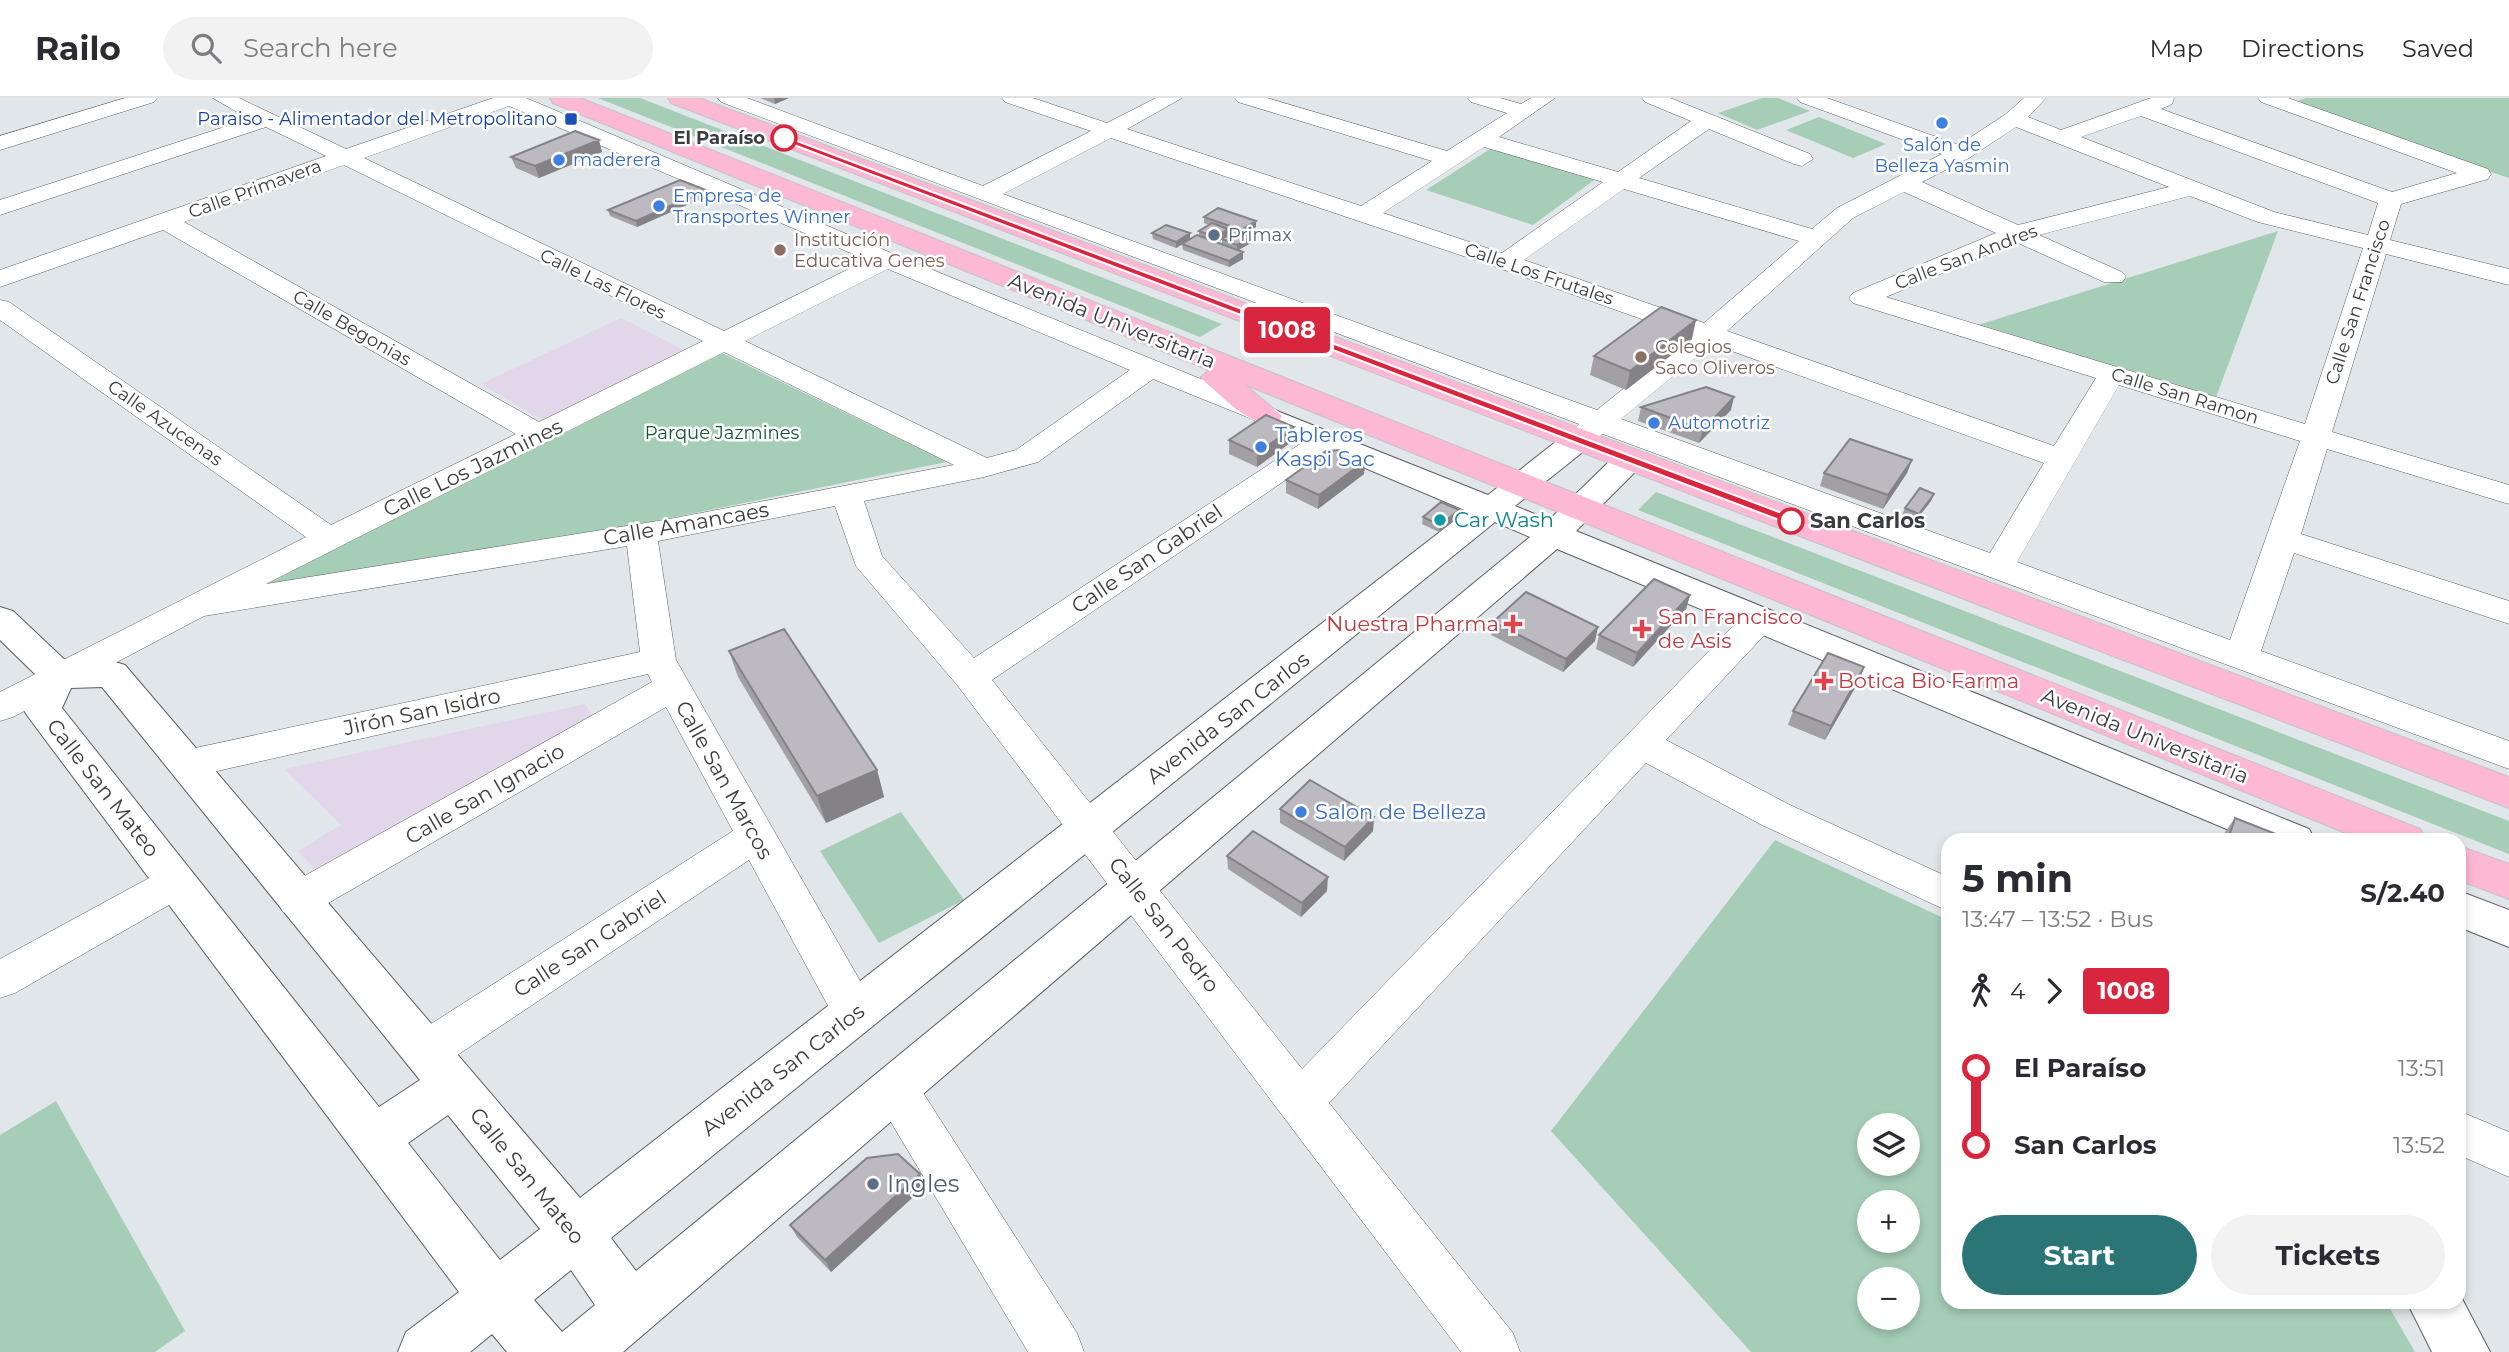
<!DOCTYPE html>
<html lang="en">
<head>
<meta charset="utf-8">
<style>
  body { margin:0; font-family:Montserrat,sans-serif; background:#f2f2f3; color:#2b2b33; height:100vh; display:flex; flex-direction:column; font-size:26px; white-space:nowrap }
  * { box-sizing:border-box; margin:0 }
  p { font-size:23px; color:#7c7c81 }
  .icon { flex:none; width:38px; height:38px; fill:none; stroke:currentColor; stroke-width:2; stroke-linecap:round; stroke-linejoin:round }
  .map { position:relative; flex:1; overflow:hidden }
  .details { position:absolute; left:1941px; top:735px; width:525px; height:476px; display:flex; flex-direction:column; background:#fff; border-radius:21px; box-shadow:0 4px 10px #0003 }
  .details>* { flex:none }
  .badge { padding:0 14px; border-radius:5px; font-size:24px; line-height:46px }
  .fabs { position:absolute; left:1857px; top:1015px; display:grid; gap:14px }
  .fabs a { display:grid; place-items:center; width:63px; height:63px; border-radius:50%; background:#fff; box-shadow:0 4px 10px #0003; font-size:35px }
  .map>.badge { position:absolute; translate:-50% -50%; box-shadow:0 0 0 4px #fff }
  .legs { display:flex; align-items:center; gap:10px; height:77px; padding:0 21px; font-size:23px }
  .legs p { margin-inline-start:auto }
  .overview { display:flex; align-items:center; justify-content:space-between; height:119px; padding:0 21px }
  h1 { font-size:38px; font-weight:700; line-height:52px }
  .action { display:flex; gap:14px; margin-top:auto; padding:14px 21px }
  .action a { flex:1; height:80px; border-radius:42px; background:#2b7577; color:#fff; font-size:28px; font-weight:700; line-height:80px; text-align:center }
  .action a+a { background:#f2f2f3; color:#2b2b33 }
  ul { padding:0 21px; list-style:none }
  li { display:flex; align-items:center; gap:24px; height:77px; font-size:26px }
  li i { display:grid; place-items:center; width:10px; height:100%; margin:0 9px; background:currentColor }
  li i::after { content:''; width:18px; height:18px; margin:-9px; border:5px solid; border-radius:50%; background:#fff }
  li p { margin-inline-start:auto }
  li:first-child i { background:linear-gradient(#0000 50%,currentColor 0) }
  li:last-child i { background:linear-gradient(currentColor 50%,#0000 0) }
  header { display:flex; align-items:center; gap:42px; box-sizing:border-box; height:98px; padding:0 35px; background:#fff; border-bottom:2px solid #e1e1e2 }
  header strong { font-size:33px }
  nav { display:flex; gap:38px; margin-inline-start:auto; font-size:24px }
  .search { width:490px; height:63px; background:#f2f2f3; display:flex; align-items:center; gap:18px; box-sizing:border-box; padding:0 24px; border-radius:38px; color:#7c7c81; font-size:26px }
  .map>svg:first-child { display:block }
  .education { fill:#e2d6ea }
  .green { fill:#a6ceb7; fill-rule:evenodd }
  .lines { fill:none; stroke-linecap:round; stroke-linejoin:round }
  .street-casing { stroke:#5b5f63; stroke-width:1 }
  .secondary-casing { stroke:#5b5f63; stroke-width:2 }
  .primary-casing { stroke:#c4c4c5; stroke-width:2 }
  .street { fill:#fff; fill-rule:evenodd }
  .secondary { fill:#fff; fill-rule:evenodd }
  .primary { fill:#fdb8d4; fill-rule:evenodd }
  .wall { fill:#a2a0a5; fill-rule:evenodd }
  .shaded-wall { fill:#848286 }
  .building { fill:#bcbac0; stroke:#848286; stroke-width:2 }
  .line-1 { fill:#d7263d; stroke:#fff; stroke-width:2 }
  .transit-dot { fill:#1a4fb4; stroke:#fff; stroke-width:2.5 }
  .shop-dot { fill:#3f7fe0; stroke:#fff; stroke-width:2.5 }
  .stop-1-dot { fill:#fff; stroke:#d7263d; stroke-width:3.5 }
  .service-dot { fill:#5c6f8a; stroke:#fff; stroke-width:2.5 }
  .education-dot { fill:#8d6e63; stroke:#fff; stroke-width:2.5 }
  .culture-dot { fill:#0f9aa8; stroke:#fff; stroke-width:2.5 }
  .health-dot { fill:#e0444e; stroke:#fff; stroke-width:2.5 }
  .labels { text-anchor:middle; stroke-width:5; stroke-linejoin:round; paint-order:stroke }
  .far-transit-label { font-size:18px; fill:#164399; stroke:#fff; text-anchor:end }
  .far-stop-label { font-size:18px; font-weight:bold; fill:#3a3c3e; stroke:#fff; text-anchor:end }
  .far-shop-label { font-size:18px; fill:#366cbe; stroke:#fff; text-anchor:start }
  .far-street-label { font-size:18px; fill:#3a3c3e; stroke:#fff }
  .far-service-label { font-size:18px; fill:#4e5e75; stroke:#fff; text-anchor:start }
  .far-education-label { font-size:18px; fill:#785e54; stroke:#fff; text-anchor:start }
  .far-park-label { font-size:18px; fill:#145539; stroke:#fff }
  .street-label { font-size:21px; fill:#3a3c3e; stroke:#fff }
  .shop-label { font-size:21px; fill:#366cbe; stroke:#fff; text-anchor:start }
  .culture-label { font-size:21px; fill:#0d838f; stroke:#fff; text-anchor:start }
  .stop-label { font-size:21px; font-weight:bold; fill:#3a3c3e; stroke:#fff; text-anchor:start }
  .health-label { font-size:21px; fill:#be3a42; stroke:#fff; text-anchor:start }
  .near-service-label { font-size:24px; fill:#4e5e75; stroke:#fff; text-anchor:start }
</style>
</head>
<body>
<header>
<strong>Railo</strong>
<div class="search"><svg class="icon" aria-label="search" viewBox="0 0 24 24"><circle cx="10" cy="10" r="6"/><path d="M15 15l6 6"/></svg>Search here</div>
<nav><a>Map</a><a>Directions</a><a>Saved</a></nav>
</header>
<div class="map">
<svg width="2509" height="1254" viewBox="0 0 2509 1254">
  <rect width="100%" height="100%" fill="#e1e6ea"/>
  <path class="education" d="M621,220l65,33 -141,71 -64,-38z
    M585,606l7,11 -274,158 -20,-22 43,-26 -57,-56z"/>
  <path class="green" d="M598,0h42l582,226 -22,13z
    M1762,0h16l32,13 -53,19 -39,-17z
    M2306,0h203v80l-219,-74z
    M1819,19l67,27 -33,14 -67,-28z
    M1493,49l104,31 -64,47 -107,-35z
    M2278,133l-63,169 -237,-75z
    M722,255l225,109 -307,62 -397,65z
    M1656,394l853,329v33l-871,-344z
    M901,714l63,88 -85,43 -59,-92z
    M1775,742l173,80v382h438l29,50h-664l-200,-221zM1869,1027h39v39h-39zM1869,1104h39v39h-39zM1869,1181h39v39h-39z
    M56,1003l129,230 -30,21h-155v-217z"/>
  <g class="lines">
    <g class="street-casing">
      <path id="street" d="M125,0h32l-3,4 -154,48v-14z
        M213,0h26l107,51 147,-51h33l370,157 381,155 4,6 -4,6 -10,3 -114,-46 -115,83 -54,15 -120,24 18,55 92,102 340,-223 10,-3 10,3 5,6 -5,6 -342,233 310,389 445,-457 12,-3 12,3 5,8 -5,8 -105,112 124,65 158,72v34l-186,-86 -116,-62 -317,340 184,230 7,19h-59l-503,-666 -102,-120 -21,-60 -177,35 18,119 195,340 6,13 -6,13 -16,6 -16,-6 -90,-166 -308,206 -16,6 -16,-6 -7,-14 7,-14 324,-207 -67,-124 -353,205 -15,4 -15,-4 -6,-12 6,-12 369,-206 -4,-8 -462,104 -13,-4 -6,-10 6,-10 13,-4 454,-98 -13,-106 -423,70 -191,101 -13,4v-29l306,-155 -306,-217v-20l9,2 322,223 185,-91 -353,-204 -163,57v-17l326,-114 -60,-29 -266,88v-15l249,-81zM509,8l358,154 -143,71 -360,-173zM344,67l359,176 -164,81 -355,-200zM888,171l242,101 -114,80 -29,8 -242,-117zM724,254l230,113 -290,55 -398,64z
        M718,0h29l236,88 108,-55 -86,-29 -3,-4h31l74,25 49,-25h26l-55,31 234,77 71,-45 -194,-59 -3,-4h32l180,53 60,-38 -36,-11 -3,-4h32l21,6 10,-6h24l-56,39 119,35 73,-51 -46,-19 -3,-4h28l140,56 3,5 -11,7 -8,-2 -85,-35 -70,49 173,51 25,-21 105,-54 -142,-52 -3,-4h30l132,47 47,-31 18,-16h22l-18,19 33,13 90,-32h23l-2,6 -11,5 231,83 65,-19 -196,-71 -3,-4h30l200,71 3,5 -3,5 -87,25 -11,36 119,29v16l-123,-31 -54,178 177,53v19l-182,-55 -26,85 208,67v23l-215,-71 -33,98 248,90v28l-906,-335 -18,9 -10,-3 -5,-6 9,-10 -858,-322zM2141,18l237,87 -10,32 -94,-23 -193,-75zM2016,29l153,60 -151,38 -96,-43 47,-24zM1111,40l385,129 193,69 -92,74 -594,-216zM1484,49l119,35 -101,71 -119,-40zM1624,91l175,52 -95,82 -180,-63zM1904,94l92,41 -143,60 -4,5 4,5 243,75 -42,68 -327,-115 126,-113zM2190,98l68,26 105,26 -58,176 -419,-127 130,-55 88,40h18l4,-5 -4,-5 -83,-37zM1712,246l332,119 -54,90 -369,-134zM2119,287l181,56 -70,199 -213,-78z
        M176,768l14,5 6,11 -6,11 -175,100 -15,5v-39l162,-88z
        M895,970l16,6 166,259 7,19h-56l-149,-250 -7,-14 7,-14z
        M2459,1013l50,21v45l-50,-22z"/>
    </g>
    <g class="secondary-casing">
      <path id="secondary" d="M1267,309l221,88 79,-62 11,-2 11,2 4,7 -4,7 -74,59 34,14 69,-67 11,-2 11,2 5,7 -5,7 -64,64 733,298 6,11h-62l-696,-291 -934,803h-116l-15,-18 -22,18h-72l8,-20 53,-40 -430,-574 -6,-9 16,-31 -39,-38v-33l13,4 55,52 44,-2 13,4 455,533 887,-687 -211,-89 -4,-6 4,-6zM1495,424l35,15 -894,734 -25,-33zM102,589l318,393 -41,27 -317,-399 9,-20zM448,1017l92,114 -40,31 -92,-117zM571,1172l24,35 -33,27 -28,-32z
        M2459,793l50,19v37l-50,-20z
        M2459,1195l31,59h-58l-25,-50h52z"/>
    </g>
    <g class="primary-casing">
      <path id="primary" d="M550,0h30l1840,731 6,11h-63l-1119,-456 38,32 -4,6c-27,7 -52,-23 -72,-39l-5,-6 8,-7 -656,-267z
        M668,0h31l1810,679v31l-1838,-705z
        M2459,748l50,18v35l-50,-19z"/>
    </g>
    <use href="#street" class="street"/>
    <use href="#secondary" class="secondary"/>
    <use href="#primary" class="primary"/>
  </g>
  <path class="wall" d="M760,0h29l-14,6z
    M602,54l-63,26 -23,-10 -5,-11z
    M707,98l-70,31 -27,-11 -2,-6z
    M1204,119l52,10 -12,7 7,2v7l-13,7 5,9 -14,8 -46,-17 -1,-6 -6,4 -23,-9 -1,-6h38v6l9,-3v-5l10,-6 -5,-2zM1229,133l3,2 -10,6v6l-5,-2 12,-8z
    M1692,241l-66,51 -36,-15 4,-19z
    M1641,309l90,3 -32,33 -61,-22z
    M1229,342h65l-37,27 -28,-13z
    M1912,362l-5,13 -24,36 -63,-23 4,-13z
    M1365,363l-1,13 -46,35 -32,-16v-13z
    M1934,396l-3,7 -15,19 -14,-5 3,-7z
    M1459,412l-1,7 -19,15 -17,-8 1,-7z
    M1690,497l-4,14 -53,58 -37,-18 3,-14z
    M1493,524l102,19 -32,31 -72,-37z
    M729,553l148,119 7,27 -58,26 -88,-146z
    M1864,569l-5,14 -34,59 -37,-15 5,-14z
    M1280,711l94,8 -1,14 -29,30 -64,-38z
    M2235,720l39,22h-52l3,-8z
    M1227,758l100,35 -26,26 -73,-48z
    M924,1089l-93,85 -34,-35 -7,-12z"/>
  <path class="shaded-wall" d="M774,0h15l-14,6z
    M599,42l3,12 -63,26 -4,-12z
    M706,92l1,6 -70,31 -1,-6z
    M1256,123v6l-14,9 -1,-6z
    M1228,131l1,6 -14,8v-6z
    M1190,135v7l-14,8v-6z
    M1251,138v7l-14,8v-6z
    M1243,154v7l-14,8v-6z
    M1696,222l-4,19 -66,51 4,-19z
    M1734,299l-3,13 -32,33 4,-13z
    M1294,329v13l-37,27v-14z
    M1912,362l-5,13 -24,36 5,-14z
    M1365,363l-1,13 -46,35 1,-14z
    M1934,396l-3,7 -15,19 3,-6z
    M1459,412l-1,7 -19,15 1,-7z
    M1690,497l-4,14 -53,58 4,-14z
    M1598,529l-3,14 -32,31 3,-13z
    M1864,569l-5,14 -34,59 6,-14z
    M877,672l7,27 -58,26 -9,-27z
    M1374,719l-1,14 -29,30 1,-14z
    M1328,779l-1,14 -26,26 1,-14z
    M920,1076l4,13 -93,85 -6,-12z"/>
  <path class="building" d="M575,33l24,9 -64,26 -24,-9z
    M680,82l26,10 -70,31 -28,-11z
    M1218,110l38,13 -15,9 -37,-13z
    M1212,125l16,6 -13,8 -16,-6z
    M1166,127l24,8 -14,9 -24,-9z
    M1235,133l16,5 -14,9 -15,-6z
    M1197,137l46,17 -14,9 -47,-17z
    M1661,209l35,13 -66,51 -36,-15z
    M1706,289l28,10 -31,33 -62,-23z
    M1266,317l28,12 -37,26 -28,-13z
    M1850,341l62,21 -24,35 -64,-22z
    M1341,352l24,11 -46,34 -33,-15 40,-29z
    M1920,390l14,6 -15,20 -14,-6z
    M1441,404l18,8 -19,15 -17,-8z
    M1654,481l36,16 -53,58 -38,-18z
    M1526,494l72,35 -32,32 -73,-37z
    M784,531l93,141 -60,26 -88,-145z
    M1828,555l36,14 -33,59 -38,-15z
    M1310,682l64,37 -29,30 -65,-38z
    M2235,720l41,16 -2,6h-46z
    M1253,733l75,46 -26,26 -75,-47z
    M898,1056l22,20 -95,86 -35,-35 77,-67z"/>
  <path class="line-1" d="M784,38l1011,382 2,3 -10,2 -1006,-383z"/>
  <rect class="transit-dot" x="564" y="14" width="14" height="14" rx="3.5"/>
  <g class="shop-dot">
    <circle cx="1942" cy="25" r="7"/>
    <circle cx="559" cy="62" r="7"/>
    <circle cx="659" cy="108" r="7"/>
    <circle cx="1654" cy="325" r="7"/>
    <circle cx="1261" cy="349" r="7"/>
    <circle cx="1301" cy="714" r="7"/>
  </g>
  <g class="stop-1-dot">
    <circle cx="784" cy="40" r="12"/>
    <circle cx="1791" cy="423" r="12"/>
  </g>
  <g class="service-dot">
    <circle cx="1214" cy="137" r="7"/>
    <circle cx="873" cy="1086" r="7"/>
  </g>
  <g class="education-dot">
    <circle cx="780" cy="152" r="7"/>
    <circle cx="1641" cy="259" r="7"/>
  </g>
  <circle class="culture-dot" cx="1440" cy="422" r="7"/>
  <g class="health-dot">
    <path d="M1509.5 515.5h7v7h7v7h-7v7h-7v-7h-7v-7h7z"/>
    <path d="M1638.5 520.5h7v7h7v7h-7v7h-7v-7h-7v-7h7z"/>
    <path d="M1820.5 572.5h7v7h7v7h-7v7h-7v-7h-7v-7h7z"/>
  </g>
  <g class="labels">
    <g class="far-transit-label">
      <text x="557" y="27">Paraiso - Alimentador del Metropolitano</text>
    </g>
    <g class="far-stop-label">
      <text x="765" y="46">El Paraíso</text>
    </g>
    <g class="far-shop-label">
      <text x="1942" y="53" text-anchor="middle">Salón de<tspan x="1942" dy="21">Belleza Yasmin</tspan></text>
      <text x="573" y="68">maderera</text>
      <text x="673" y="104">Empresa de<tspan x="673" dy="21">Transportes Winner</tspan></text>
      <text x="1668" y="331">Automotriz</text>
    </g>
    <g class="far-street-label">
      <text transform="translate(255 91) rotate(-20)" y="6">Calle Primavera</text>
      <text transform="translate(1966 159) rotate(-21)" y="6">Calle San Andres</text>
      <text transform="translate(1539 176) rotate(19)" y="6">Calle Los Frutales</text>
      <text transform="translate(603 186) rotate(26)" y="6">Calle Las Flores</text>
      <text transform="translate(2358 204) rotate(-72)" y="6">Calle San Francisco</text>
      <text transform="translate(352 230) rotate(30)" y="6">Calle Begonias</text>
      <text transform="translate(2185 298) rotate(17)" y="6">Calle San Ramon</text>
      <text transform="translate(165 325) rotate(35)" y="6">Calle Azucenas</text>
    </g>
    <g class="far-service-label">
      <text x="1228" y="143">Primax</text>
    </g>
    <g class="far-education-label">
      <text x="794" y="148">Institución<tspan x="794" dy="21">Educativa Genes</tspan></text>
      <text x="1655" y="255">Colegios<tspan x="1655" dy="21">Saco Oliveros</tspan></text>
    </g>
    <g class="far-park-label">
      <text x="722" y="341">Parque Jazmines</text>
    </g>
    <g class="street-label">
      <text transform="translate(1112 223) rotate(22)" y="7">Avenida Universitaria</text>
      <text transform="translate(473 370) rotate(-26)" y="7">Calle Los Jazmines</text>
      <text transform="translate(686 426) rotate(-10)" y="7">Calle Amancaes</text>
      <text transform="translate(1147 461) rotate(-34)" y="7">Calle San Gabriel</text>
      <text transform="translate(422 614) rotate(-12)" y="7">Jirón San Isidro</text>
      <text transform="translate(1228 620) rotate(-38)" y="7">Avenida San Carlos</text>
      <text transform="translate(2145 638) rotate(22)" y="7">Avenida Universitaria</text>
      <text transform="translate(724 682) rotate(61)" y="7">Calle San Marcos</text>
      <text transform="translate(103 690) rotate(52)" y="7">Calle San Mateo</text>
      <text transform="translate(485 696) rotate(-30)" y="7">Calle San Ignacio</text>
      <text transform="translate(1164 827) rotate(52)" y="7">Calle San Pedro</text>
      <text transform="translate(590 846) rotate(-33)" y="7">Calle San Gabriel</text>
      <text transform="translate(783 972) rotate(-38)" y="7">Avenida San Carlos</text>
      <text transform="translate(527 1078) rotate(51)" y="7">Calle San Mateo</text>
    </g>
    <g class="shop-label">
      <text x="1275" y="344">Tableros<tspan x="1275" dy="24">Kaspi Sac</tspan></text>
      <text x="1315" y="721">Salon de Belleza</text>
    </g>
    <g class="culture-label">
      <text x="1454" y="429">Car Wash</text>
    </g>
    <g class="stop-label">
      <text x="1810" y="430">San Carlos</text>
    </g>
    <g class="health-label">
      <text x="1658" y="526">San Francisco<tspan x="1658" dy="24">de Asis</tspan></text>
      <text x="1499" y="533" text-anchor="end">Nuestra Pharma</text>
      <text x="1838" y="590">Botica Bio Farma</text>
    </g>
    <g class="near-service-label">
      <text x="887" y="1094">Ingles</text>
    </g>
  </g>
</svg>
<div class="fabs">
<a><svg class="icon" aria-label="layers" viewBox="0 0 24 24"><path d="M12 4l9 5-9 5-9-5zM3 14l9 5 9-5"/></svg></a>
<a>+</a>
<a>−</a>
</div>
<b class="badge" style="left:1287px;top:232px;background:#d7263d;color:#fff">1008</b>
<section class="details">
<div class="overview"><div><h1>5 min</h1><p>13:47 – 13:52 · Bus</p></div><b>S/2.40</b></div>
<div class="legs"><svg class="icon" aria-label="walk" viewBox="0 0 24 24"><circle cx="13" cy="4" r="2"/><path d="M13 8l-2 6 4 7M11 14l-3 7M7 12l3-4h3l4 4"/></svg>4<svg class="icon" aria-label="forward" viewBox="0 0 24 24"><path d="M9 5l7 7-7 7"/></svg><b class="badge" style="background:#d7263d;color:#fff">1008</b></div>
<ul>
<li><i style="color:#d7263d"></i><b>El Paraíso</b><p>13:51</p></li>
<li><i style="color:#d7263d"></i><b>San Carlos</b><p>13:52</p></li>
</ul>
<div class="action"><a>Start</a><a>Tickets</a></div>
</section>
</div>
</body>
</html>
